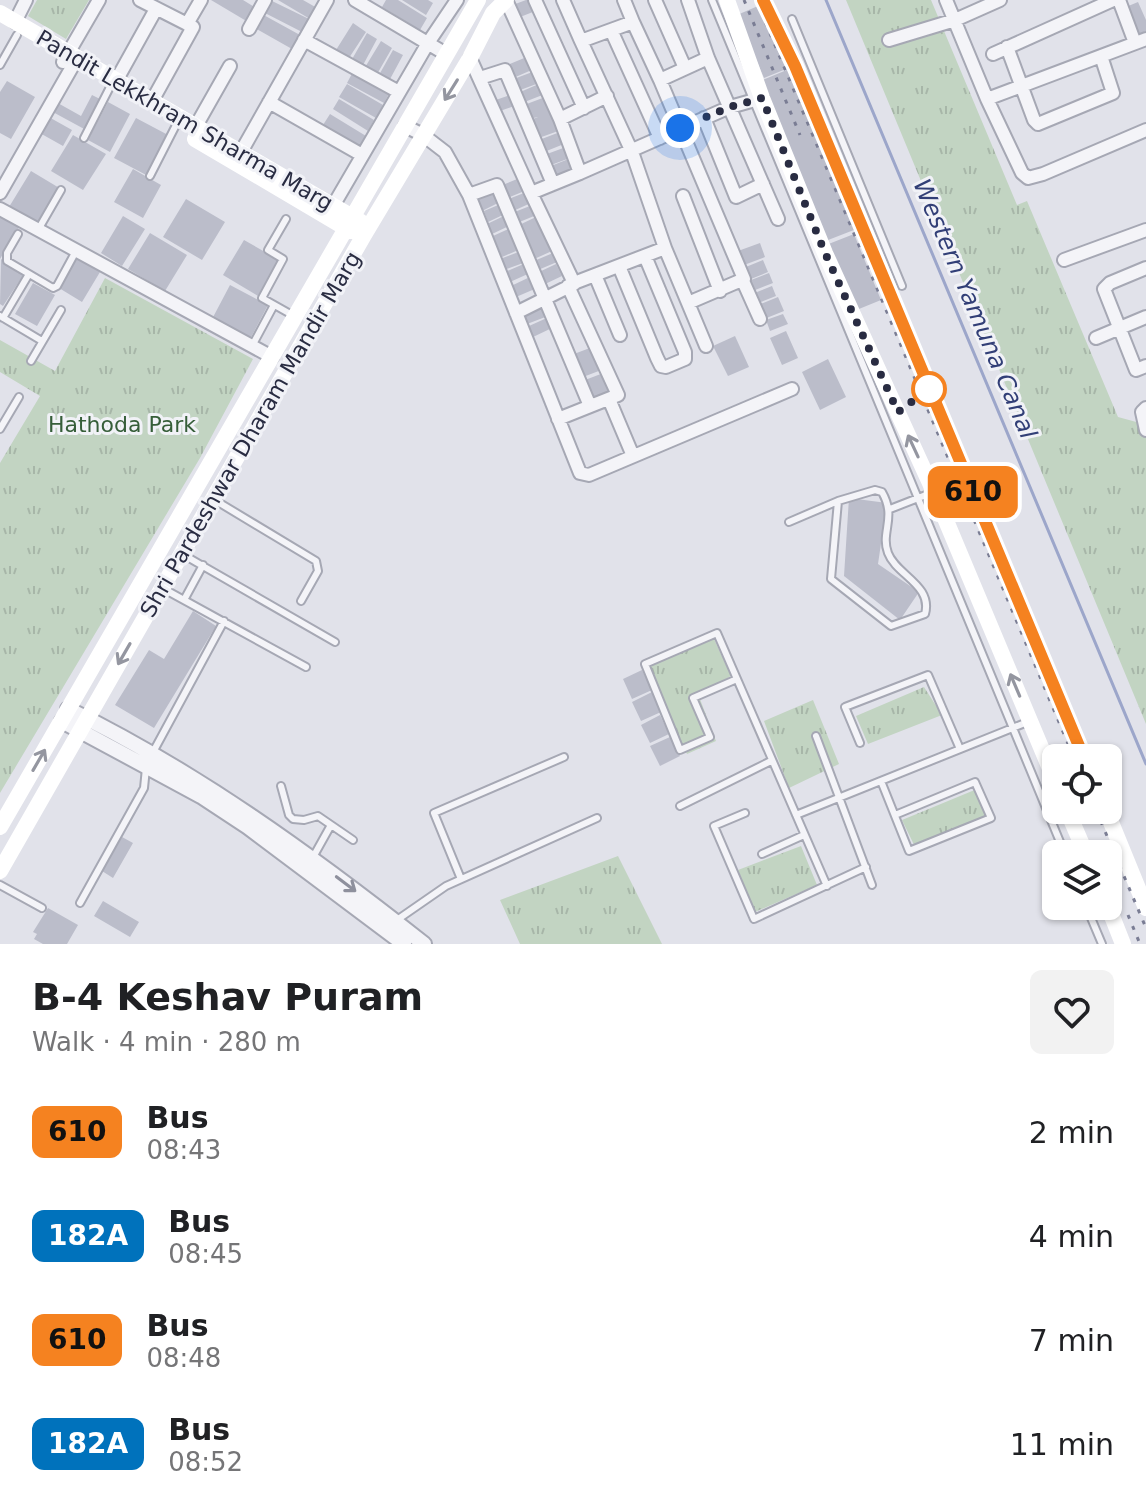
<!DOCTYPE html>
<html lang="en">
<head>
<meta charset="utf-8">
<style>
  body { margin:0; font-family:"DejaVu Sans",sans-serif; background:#f2f2f2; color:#202124; height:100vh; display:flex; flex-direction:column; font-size:30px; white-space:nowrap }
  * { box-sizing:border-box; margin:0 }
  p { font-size:26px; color:#757577 }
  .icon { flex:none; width:44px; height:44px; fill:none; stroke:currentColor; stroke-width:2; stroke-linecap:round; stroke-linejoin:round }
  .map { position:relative; height:944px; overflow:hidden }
  .panel { display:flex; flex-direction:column; background:#fff; flex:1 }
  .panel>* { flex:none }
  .badge { padding:0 16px; border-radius:12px; font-size:28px; line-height:52px }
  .tools { position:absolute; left:1042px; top:744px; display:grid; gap:16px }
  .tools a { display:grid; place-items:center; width:80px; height:80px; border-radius:12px; background:#fff; box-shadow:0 2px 6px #0004; font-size:40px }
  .you { position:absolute; width:40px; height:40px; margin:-20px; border:6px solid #fff; border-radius:50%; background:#1a73e8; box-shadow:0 0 0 12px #1a73e833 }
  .map>.badge { position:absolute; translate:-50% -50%; box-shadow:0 0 0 4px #fff }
  .round { display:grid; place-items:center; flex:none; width:84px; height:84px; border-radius:12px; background:#f2f2f2 }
  .headline { display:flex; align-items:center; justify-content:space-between; height:136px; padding:0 32px }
  h1 { font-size:38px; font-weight:700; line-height:60px }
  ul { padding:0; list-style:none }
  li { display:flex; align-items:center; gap:24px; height:104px; padding:0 32px }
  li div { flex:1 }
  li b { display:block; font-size:30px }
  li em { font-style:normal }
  li .badge { min-width:88px; font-weight:700; text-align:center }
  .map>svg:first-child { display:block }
  .park { fill:url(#park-tufts) }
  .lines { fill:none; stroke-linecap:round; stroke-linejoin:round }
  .stream { stroke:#9ca6ca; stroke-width:3 }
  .building { fill:#bbbdca }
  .service-casing { stroke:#a6a8b4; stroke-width:10 }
  .minor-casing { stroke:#a6a8b4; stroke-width:16 }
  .tertiary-casing { stroke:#a6a8b4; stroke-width:18 }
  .service { stroke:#f4f4f8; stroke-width:6 }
  .minor { stroke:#f4f4f8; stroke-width:12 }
  .tertiary { stroke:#f4f4f8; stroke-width:14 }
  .secondary { stroke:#fff; stroke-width:16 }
  .rail { stroke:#7a7d94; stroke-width:3; stroke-dasharray:4 8; stroke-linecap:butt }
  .oneway { stroke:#9496a0 }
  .oneway2 { stroke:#8e909d }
  .line-casing { stroke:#fff; stroke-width:18 }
  .line { stroke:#f58220; stroke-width:12 }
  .walk { stroke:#292c42; stroke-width:8; stroke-dasharray:0 14.4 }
  .stop-dot { fill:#fff; stroke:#f58220; stroke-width:4 }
  .labels { text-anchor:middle; stroke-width:6; stroke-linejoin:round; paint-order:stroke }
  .street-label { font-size:22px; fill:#292c42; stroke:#f1f2f7 }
  .park-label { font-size:22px; fill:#365e39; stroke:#f1f2f7 }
  .water-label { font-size:24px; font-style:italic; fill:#323f77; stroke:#f1f2f7 }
</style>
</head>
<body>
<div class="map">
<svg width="1146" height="944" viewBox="0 0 1146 944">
  <defs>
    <pattern id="park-tufts" width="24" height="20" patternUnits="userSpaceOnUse" patternTransform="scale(2)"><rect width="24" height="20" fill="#c2d4c2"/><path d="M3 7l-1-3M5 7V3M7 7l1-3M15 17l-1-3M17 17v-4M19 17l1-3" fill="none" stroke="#a7b6a8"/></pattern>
  </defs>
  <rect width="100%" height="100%" fill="#e1e2ea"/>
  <path class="park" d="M37,0h52l-23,39 -38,-23z
    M846,0h85l86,205 10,-4 91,216 22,6 6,15v286z
    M105,278l148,81 -53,99 -200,335v-330l40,-67 -40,-24v-32l55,31z
    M714,639l17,37 -33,18 18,47 -29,13 -39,-87z
    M924,687l18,28 -74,29 -12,-28z
    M813,700l26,64 -50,24 -25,-67z
    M977,789l18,30 -78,32 -15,-31z
    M801,846l16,39 -62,27 -17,-42z
    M618,856l44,88h-142l-20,-44z"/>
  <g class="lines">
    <path class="stream" d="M826,0l320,764"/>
  </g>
  <path class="building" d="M211,0h32l13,8 -8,14z
    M270,0l39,19 -7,13 -39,-20z
    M278,0h25l14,8 -7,11z
    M386,0h12l29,18 -7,12 -38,-23z
    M402,0h26l5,3 -7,12z
    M526,0h8l4,10 -23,9 -5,-13z
    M1138,2l8,18v11l-9,4 -11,-28z
    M758,6l28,63 -22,9 -27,-63z
    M260,13l40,22 -8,14 -39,-22z
    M353,23l13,9 -17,26 -13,-8z
    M367,33l10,6 -15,28 -11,-6z
    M381,41l11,7 -16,28 -12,-7z
    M393,50l10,5 -14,26 -10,-6z
    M529,56l5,13 -23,10 -6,-13z
    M794,67l65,161 -36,14 -65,-160z
    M355,68l37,20 -8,15 -37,-20z
    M535,71l4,12 -24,9 -4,-12z
    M7,81l28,16 -24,42 -11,-6v-41z
    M541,83l4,11 -23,9 -4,-10z
    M347,84l36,21 -7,13 -37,-21z
    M513,94l4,11 -20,7 -4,-11z
    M92,95l10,5 -16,30 -35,-19 5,-9 25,14z
    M548,96l13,34 -25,9 -8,-18 10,-4 -9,2 -5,-14z
    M339,99l35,21 -6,11 -35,-22z
    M108,102l22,12 -20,38 -22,-12z
    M330,114l36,22 -8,12 -35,-23z
    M47,116l25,14 -9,16 -25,-14z
    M136,118l34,18 -22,40 -34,-18z
    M560,132l4,12 -20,8 -5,-12z
    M73,135l33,19 -23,36 -32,-19z
    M566,147l4,11 -19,7 -4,-11z
    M571,158l6,15 -20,8 -6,-15z
    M133,169l28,16 -18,33 -29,-16z
    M31,171l30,18 -22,36 -30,-18z
    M522,177l5,13 -22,9 -5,-13z
    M496,188l6,13 -20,10 -6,-14z
    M529,191l4,11 -22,10 -5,-12z
    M186,199l39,23 -23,38 -39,-23z
    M503,203l4,10 -19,9 -4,-11z
    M535,204l4,10 -22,9 -5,-10z
    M0,214l20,12 -20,33z
    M506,215l5,10 -19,9 -5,-10z
    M123,216l22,13 -23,37 -21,-13z
    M536,217l16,34 -20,9 -15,-34z
    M513,227l10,21 -21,9 -9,-21z
    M150,233l37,22 -22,36 -37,-22z
    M854,234l27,66 -27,11 -28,-66z
    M244,240l35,20 -21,36 -35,-21z
    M760,243l5,14 -21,8 -6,-14z
    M521,251l5,11 -22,8 -4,-11z
    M553,253l4,9 -19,8 -4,-9z
    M77,258l23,14 -18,30 -23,-14z
    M1,259l23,15 -21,32 -3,-2z
    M763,260l5,12 -22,9 -5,-12z
    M526,263l4,10 -20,9 -5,-10z
    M556,264l6,12 -19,9 -6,-12z
    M769,273l4,10 -23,9 -4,-10z
    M532,276l5,12 -21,9 -5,-11z
    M33,283l22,12 -18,31 -22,-12z
    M230,285l38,20 -19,36 -38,-20z
    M772,286l4,10 -20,8 -4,-10z
    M778,297l6,14 -20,8 -6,-14z
    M543,305l5,11 -21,8 -5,-11z
    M783,314l5,10 -18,7 -4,-11z
    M549,317l5,10 -21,10 -4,-11z
    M786,331l12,27 -16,7 -12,-27z
    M735,336l14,31 -21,9 -15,-30z
    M595,346l9,23 -21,8 -9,-23z
    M828,359l18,38 -26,13 -18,-38z
    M606,372l8,20 -21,8 -8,-20z
    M849,498l38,5 -9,61 41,28 -19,28 -56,-44z
    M193,611l23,15 -62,102 -39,-23 34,-55 15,9z
    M642,670l10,20 -20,9 -9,-20z
    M652,692l9,20 -20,9 -9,-19z
    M660,715l9,19 -19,9 -9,-18z
    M670,737l10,19 -20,10 -10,-20z
    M122,837l11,6 -20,35 -11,-7z
    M103,901l36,21 -9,15 -36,-21z
    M48,908l30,17 -11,19h-24l-9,-5 3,-5 -4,-2z"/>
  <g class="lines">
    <g class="service-casing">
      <path id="service" d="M712,0l353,854
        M792,19l110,267
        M0,65l17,-30
        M84,138l25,-49
        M150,176l25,-49
        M286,219l-18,31 15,9 -21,39 32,18
        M38,230l23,-40
        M18,234l-11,19v8l46,27 4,-2 19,-35
        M0,316l42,25
        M3,318l26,-44
        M252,346l22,-41
        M31,361l30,-51
        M0,429l19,-32
        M213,499l103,62 2,10 -17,30
        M890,509l41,-16
        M789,522l49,-21 37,-11 7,2c15,26 -2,40 6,61 8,22 45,32 37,61l-34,12 -60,-47 7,-78
        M182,554l153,88
        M162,588l144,79
        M184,600l19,-35
        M737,679l-44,19 17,39 -30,13 -35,-86 72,-31 110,253
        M816,736l56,149
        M860,743l-15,-36 83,-32 32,74
        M152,754l72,-133
        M881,781l28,70 82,-33 -16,-36 -80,33
        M281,786l8,29 4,4 11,1 14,-4 35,24
        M680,806l91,-45
        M745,813l-31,13 40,93 112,-52
        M796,815l234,-94
        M762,854l42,-19
        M312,859l19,-34
        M461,879l-27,-66 130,-56
        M0,885l42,23
        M80,903l64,-115 2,-20
        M1086,906l16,38
        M394,922l52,-36 151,-68"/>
    </g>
    <g class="minor-casing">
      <path id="minor" d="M140,0l53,27 -41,74
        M355,0l91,54
        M506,0l54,119 20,54 150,-66 32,-9
        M535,0l49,108
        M563,0l18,41 52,-19 -9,-22
        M655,0l30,68
        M688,0l20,58 70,161
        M946,0l41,99 35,74 6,5 15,-4 103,-44
        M1119,0l16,43
        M15,22l11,-22
        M633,22l27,58
        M187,24l14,-24
        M249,29l16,-29
        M611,30l49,108
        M304,40l95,52
        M889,40l66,-20 45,-20
        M1007,47l27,73 4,4 75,-31 -12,-37
        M993,54l120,-54
        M470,58l61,135
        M63,62l36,-62
        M480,78l25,-8 48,114
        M116,81l40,-72
        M987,99l159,-60
        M269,102l93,53
        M704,118l32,79 27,-13
        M560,119l47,-23
        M196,126l34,-60
        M405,126l18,9 22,17 24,43 111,278 9,2 203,-86
        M241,152l86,-152
        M580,173l-49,20 43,90 91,-35 -33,-96 -51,-111
        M0,193l72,-126
        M469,195l28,-10 93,221
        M683,196l37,95
        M333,206l95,-163 29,-43
        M0,209l272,148
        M665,248l41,98
        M1064,260l82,-30
        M619,266l38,92 4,8 5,1 19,-8v-7l-40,-96
        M1146,268l-36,15 -6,6 32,81 10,-4
        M595,275l25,60
        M743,281l17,38
        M688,303l56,-24 -84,-199 48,-22
        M516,313l58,-29
        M1096,338l50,-21
        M609,399l24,57
        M1146,408l-4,4 4,18
        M558,419l60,-24 -50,-109"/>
    </g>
    <g class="tertiary-casing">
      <path id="tertiary" d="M68,709c129,63 243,146 356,235
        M62,721l139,75 47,31 156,117"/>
    </g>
    <use href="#service" class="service"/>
    <use href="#minor" class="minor"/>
    <use href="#tertiary" class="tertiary"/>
    <path class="secondary" d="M727,0l35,98 63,155 109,239 122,291
      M763,0l32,66 289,692
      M0,13l361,209
      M195,139l156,92
      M1067,810l19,44
      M1106,810l40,98
      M0,827l478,-827
      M0,871l364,-636 106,-177 23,-45 13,-13
      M1108,906l15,38"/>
    <path class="rail" d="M744,0l56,135
      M756,0l318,758
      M1096,810l50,118
      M1128,915l12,29"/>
  </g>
  <defs><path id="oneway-shaft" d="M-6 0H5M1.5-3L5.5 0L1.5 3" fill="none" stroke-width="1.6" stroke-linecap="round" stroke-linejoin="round" transform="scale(2)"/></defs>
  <g class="oneway">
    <use href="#oneway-shaft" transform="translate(451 90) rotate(122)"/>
    <use href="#oneway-shaft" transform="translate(913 446) rotate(-115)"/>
    <use href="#oneway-shaft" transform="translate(124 654) rotate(120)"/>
    <use href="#oneway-shaft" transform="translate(1015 685) rotate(-113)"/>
    <use href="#oneway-shaft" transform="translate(39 760) rotate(-60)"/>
  </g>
  <use class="oneway2" href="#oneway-shaft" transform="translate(346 884) rotate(37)"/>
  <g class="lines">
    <g class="line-casing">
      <path id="line" d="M763,0l32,66 289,692"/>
    </g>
    <use href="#line" class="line"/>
    <path class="walk" d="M680,128l50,-21 32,-9 63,155 73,159 31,-23"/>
  </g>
  <circle class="stop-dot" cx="929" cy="389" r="16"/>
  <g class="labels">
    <g class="street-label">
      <text transform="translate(185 120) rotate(30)" y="8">Pandit Lekkhram Sharma Marg</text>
      <text transform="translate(250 434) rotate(-60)" y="8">Shri Pardeshwar Dharam Mandir Marg</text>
    </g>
    <g class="park-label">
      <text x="122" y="432">Hathoda Park</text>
    </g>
    <g class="water-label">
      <text transform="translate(975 309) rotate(67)" y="8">Western Yamuna Canal</text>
    </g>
  </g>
</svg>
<div class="tools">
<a><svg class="icon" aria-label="locate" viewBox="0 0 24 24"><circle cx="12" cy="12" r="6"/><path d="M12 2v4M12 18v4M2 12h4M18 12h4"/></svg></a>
<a><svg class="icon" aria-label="layers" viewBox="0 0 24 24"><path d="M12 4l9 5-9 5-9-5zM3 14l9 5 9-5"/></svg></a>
</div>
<div class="you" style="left:680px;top:128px"></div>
<b class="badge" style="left:973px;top:492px;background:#f58220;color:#111">610</b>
</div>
<section class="panel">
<div class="headline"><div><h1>B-4 Keshav Puram</h1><p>Walk · 4 min · 280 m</p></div><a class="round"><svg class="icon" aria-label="heart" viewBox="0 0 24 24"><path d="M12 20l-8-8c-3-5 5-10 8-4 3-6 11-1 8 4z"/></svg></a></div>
<ul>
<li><span class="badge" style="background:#f58220;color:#111">610</span><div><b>Bus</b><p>08:43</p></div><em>2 min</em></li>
<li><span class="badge" style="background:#0072bc;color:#fff">182A</span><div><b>Bus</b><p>08:45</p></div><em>4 min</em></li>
<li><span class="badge" style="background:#f58220;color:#111">610</span><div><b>Bus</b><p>08:48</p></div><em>7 min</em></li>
<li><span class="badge" style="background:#0072bc;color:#fff">182A</span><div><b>Bus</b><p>08:52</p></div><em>11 min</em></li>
</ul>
</section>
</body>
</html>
